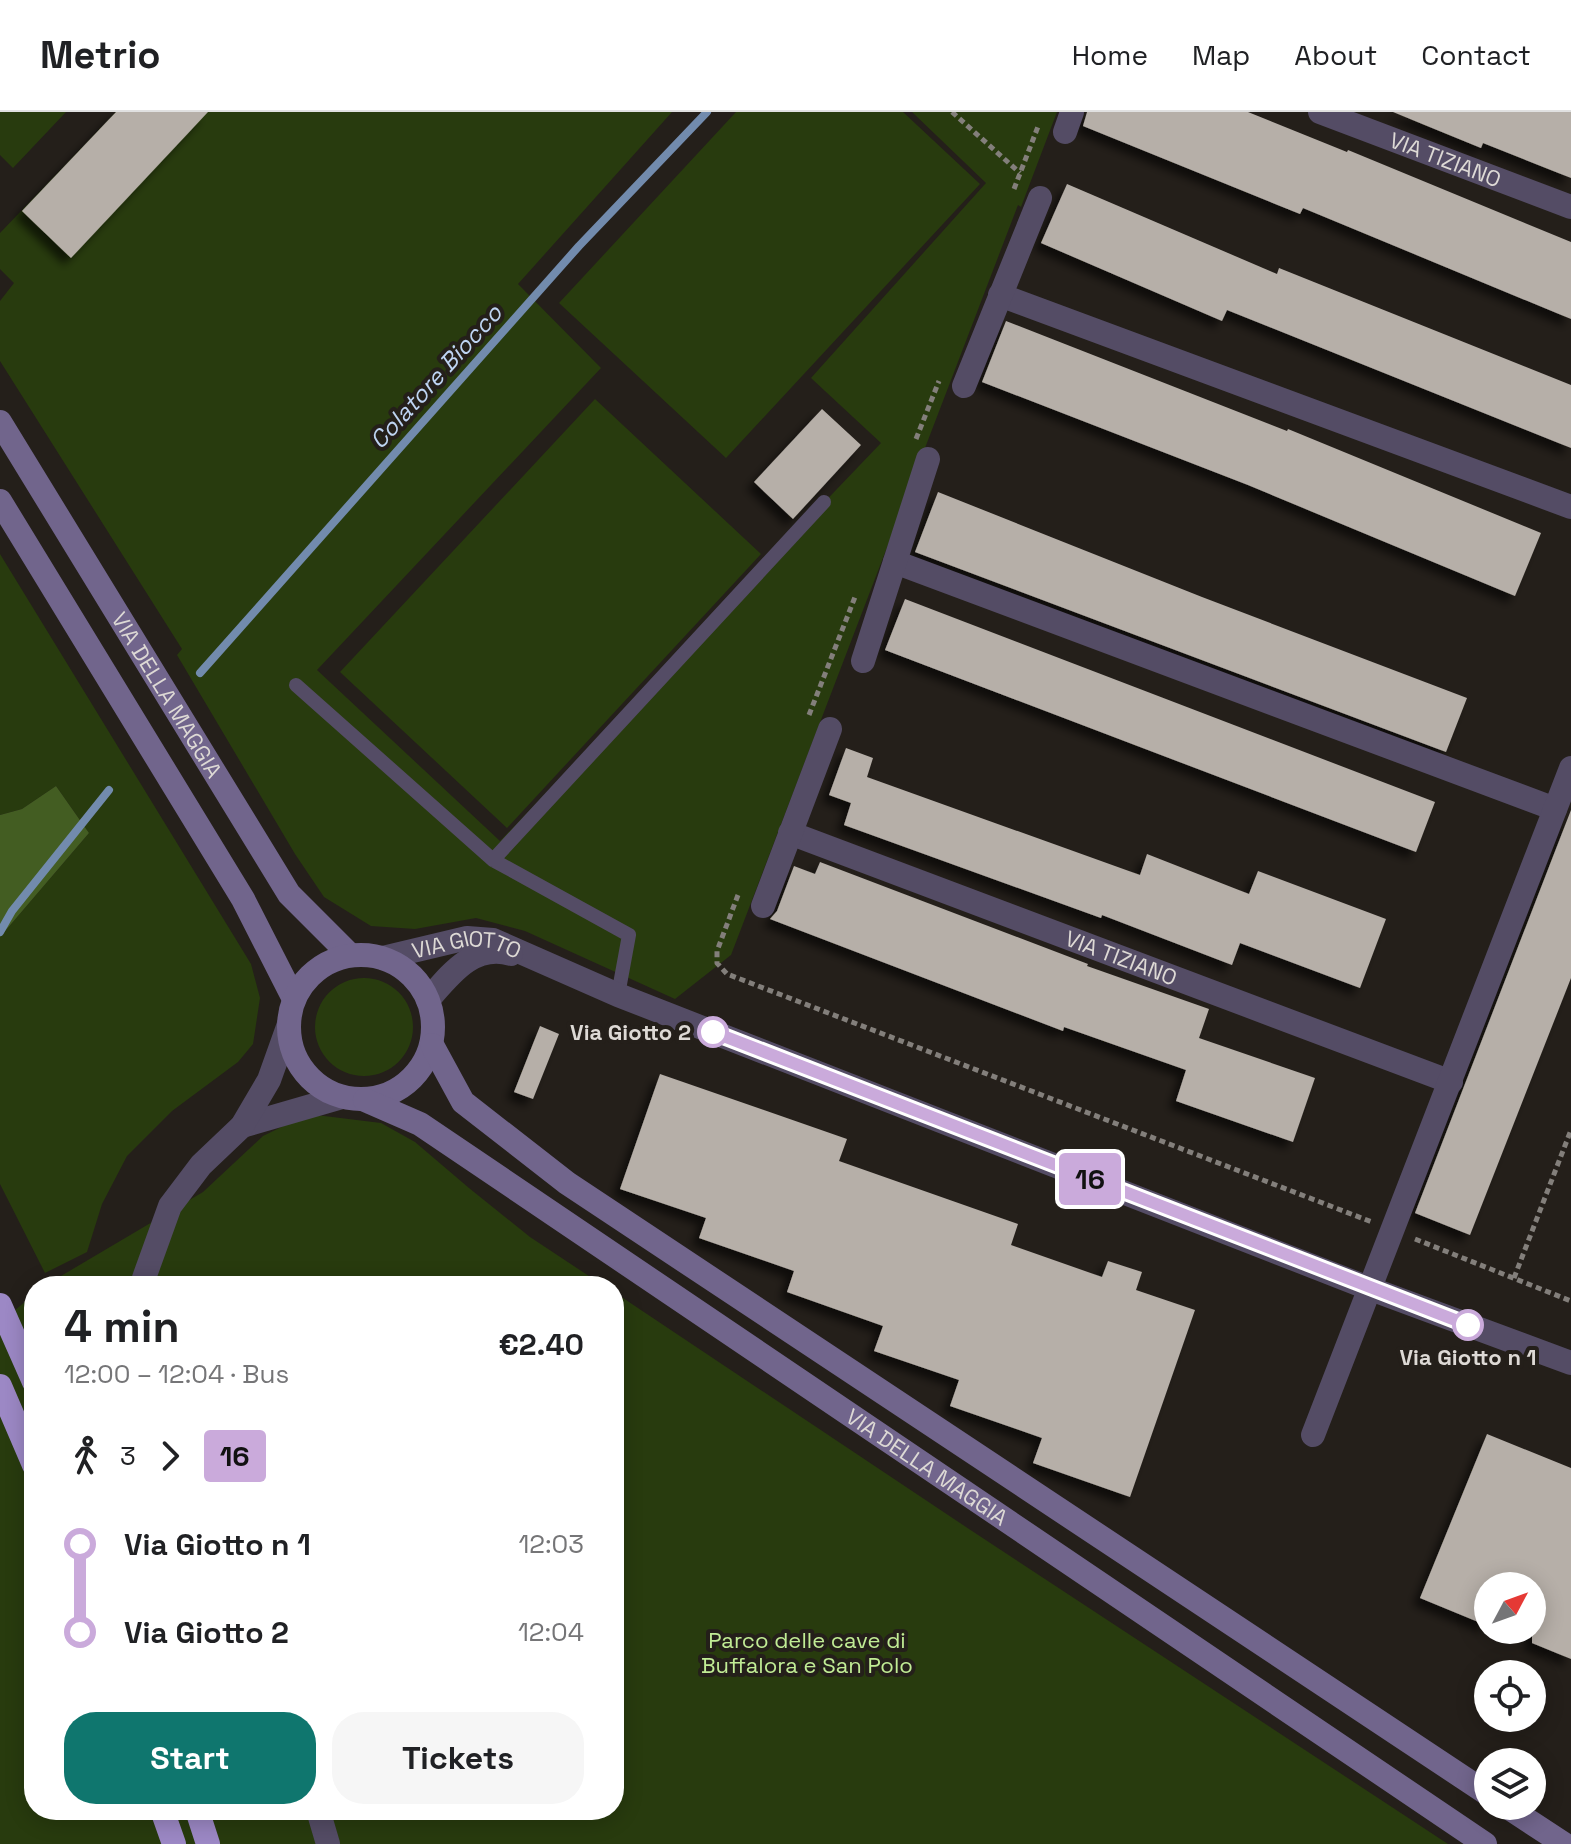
<!DOCTYPE html>
<html lang="en">
<head>
<meta charset="utf-8">
<style>
  body { margin:0; font-family:"Space Grotesk",sans-serif; background:#f6f6f6; color:#202124; height:100vh; display:flex; flex-direction:column; font-size:30px; white-space:nowrap }
  * { box-sizing:border-box; margin:0 }
  p { font-size:26px; color:#757577 }
  .icon { flex:none; width:44px; height:44px; fill:none; stroke:currentColor; stroke-width:2; stroke-linecap:round; stroke-linejoin:round }
  .map { position:relative; flex:1; overflow:hidden }
  .sheet { position:absolute; left:24px; top:1164px; width:600px; height:544px; display:flex; flex-direction:column; background:#fff; border-radius:32px; box-shadow:0 4px 20px #0003 }
  .sheet>* { flex:none }
  .badge { padding:0 16px; border-radius:6px; font-size:28px; line-height:52px }
  .needle { width:52px; rotate:49deg }
  .tools { position:absolute; left:1474px; top:1460px; display:grid; gap:16px }
  .tools a { display:grid; place-items:center; width:72px; height:72px; border-radius:50%; background:#fff; box-shadow:0 4px 20px #0003; font-size:40px }
  .map>.badge { position:absolute; translate:-50% -50%; box-shadow:0 0 0 4px #fff }
  .legs { display:flex; align-items:center; gap:12px; height:88px; padding:0 40px; font-size:26px }
  .legs p { margin-inline-start:auto }
  .overview { display:flex; align-items:center; justify-content:space-between; height:136px; padding:0 40px }
  h1 { font-size:44px; font-weight:600; line-height:60px }
  .cta { display:flex; gap:16px; margin-top:auto; padding:16px 40px }
  .cta a { flex:1; height:92px; border-radius:32px; background:#0f766e; color:#fff; font-size:32px; font-weight:600; line-height:92px; text-align:center }
  .cta a+a { background:#f6f6f6; color:#202124 }
  ul { padding:0 40px; list-style:none }
  li { display:flex; align-items:center; gap:28px; height:88px; font-size:30px }
  li i { display:grid; place-items:center; width:12px; height:100%; margin:0 10px; background:currentColor }
  li i::after { content:''; width:20px; height:20px; margin:-10px; border:6px solid; border-radius:50%; background:#fff }
  li p { margin-inline-start:auto }
  li:first-child i { background:linear-gradient(#0000 50%,currentColor 0) }
  li:last-child i { background:linear-gradient(currentColor 50%,#0000 0) }
  header { display:flex; align-items:center; gap:48px; box-sizing:border-box; height:112px; padding:0 40px; background:#fff; border-bottom:2px solid #e0e0e0 }
  header strong { font-size:38px }
  nav { display:flex; gap:44px; margin-inline-start:auto; font-size:28px }
  .map>svg:first-child { display:block }
  .green { fill:#283b0e }
  .forest { fill:#435d22 }
  .lines { fill:none; stroke-linecap:round; stroke-linejoin:round }
  .stream { stroke:#728bad; stroke-width:8 }
  .building { fill:#b6afa8; filter:url(#shadow) }
  .path { stroke:#837f7b; stroke-width:5; stroke-dasharray:6 4; stroke-linecap:butt }
  .lane { stroke:#544c65; stroke-width:14 }
  .street { stroke:#544c65; stroke-width:24 }
  .secondary { stroke:#71658c; stroke-width:24 }
  .highway { stroke:#9c88c5; stroke-width:24 }
  .line-1-casing { stroke:#fff; stroke-width:18 }
  .line-1 { stroke:#caaadb; stroke-width:12 }
  .stop-1-dot { fill:#fff; stroke:#caaadb; stroke-width:4 }
  .labels { text-anchor:middle; stroke-width:8; stroke-linejoin:round; paint-order:stroke }
  .street-label { font-size:22px; fill:#ddd9d5; stroke:#241f1a }
  .stop-label { font-size:22px; font-weight:bold; fill:#ddd9d5; stroke:#241f1a; text-anchor:end }
  .park-label { font-size:22px; fill:#c1ec95; stroke:#241f1a }
  .water-label { font-size:24px; font-style:italic; fill:#bed4f2; stroke:#241f1a }
</style>
</head>
<body>
<header>
<strong>Metrio</strong>
<nav><a>Home</a><a>Map</a><a>About</a><a>Contact</a></nav>
</header>
<div class="map">
<svg width="1571" height="1732" viewBox="0 0 1571 1732">
  <defs>
    <filter id="shadow"><feDropShadow dx="-7" dy="7" stdDeviation="4" flood-color="#0009"/></filter>
  </defs>
  <rect width="100%" height="100%" fill="#241f1a"/>
  <path class="green" d="M0,0h66l-53,56 -13,-13z
    M116,0h556l-154,172 83,84 -284,302 183,171 381,-398 -70,-65 175,-195 -74,-71h145l-36,95 -3,-2 -287,750 -56,44 -150,-68 -49,-13 -61,11 -44,-3 -47,-29 -29,-43 -118,-199 5,-6 -182,-288v-60l14,-18 -14,-14v-36z
    M736,0h167l77,72 -254,274 -167,-155z
    M595,287l166,155 -254,274 -167,-156z
    M0,442l251,410 9,34 -7,46 -15,18 -66,49 -45,45 -25,48 -15,48 -42,21 -45,-89v-247l89,-104 -33,-47 -34,23 -22,6z
    M315 915a49 49 0 1 1 98 0a49 49 0 1 1-98 0Z
    M308,1002l73,9 34,19 54,46 61,49 74,49h-560l159,-94 60,-56z
    M614,1180l355,237 479,315h-1448v-521l34,-29v516h580z"/>
  <path class="forest" d="M56,674l33,47 -89,104v-122l22,-6z"/>
  <g class="lines">
    <path class="stream" d="M200,561l379,-427 128,-134
      M0,820l12,-21 97,-121"/>
  </g>
  <path class="building" d="M116,0h92l-137,146 -49,-47z
    M1087,0h161l99,40 1,-2 223,92v77l-268,-111 -3,6 -217,-88z
    M1393,0h178v66l-88,-35 -2,5z
    M1067,72l210,90 2,-6 292,117v63l-344,-138 -5,11 -181,-78z
    M1006,209l281,110 1,-2 253,104 -26,63 -267,-111 -266,-103z
    M822,297l39,36 -68,74 -39,-37z
    M938,380l264,105 265,101 -21,54 -531,-200z
    M905,487l530,203 -19,50 -531,-202z
    M846,636l27,10 -6,19 273,98 7,-21 102,40 9,-23 128,48 -26,69 -120,-45 -8,22 -130,-50 -1,3 -257,-93 7,-22 -22,-8z
    M1571,698v168l-101,257 -55,-22z
    M820,750l268,102 -1,2 122,43 -10,29 116,40 -22,64 -117,-41 10,-31 -122,-43 -1,4 -293,-112 7,-8 17,-45 21,8z
    M540,914l19,8 -26,65 -19,-7z
    M660,962l187,65 -8,22 179,63 -7,21 91,32 6,-16 34,11 -6,18 59,20 -65,187 -97,-34 9,-25 -92,-32 9,-26 -85,-29 9,-25 -96,-34 7,-21 -95,-33 7,-20 -86,-29z
    M1487,1322l84,34v191l-39,-16v-57h-44v40l-68,-28z"/>
  <g class="lines">
    <path class="path" d="M952,0l68,61
      M1014,77l25,-65
      M916,327l23,-58
      M809,603l46,-118
      M738,783l-21,56v12l10,11 645,248
      M1415,1127l156,62
      M1514,1166l57,-148"/>
    <path class="lane" d="M296,573l197,175 136,75 -11,60
      M493,748l331,-358"/>
    <g class="street">
      <path id="s1" d="M1320,0l251,95"/>
      <path d="M1065,20l7,-20"/>
      <path d="M1000,183l571,212"/>
      <path d="M964,274l76,-188"/>
      <path d="M895,450l660,247"/>
      <path d="M863,549l65,-202"/>
      <path id="s2" d="M790,721l661,249"/>
      <path d="M763,794l67,-177"/>
      <path id="s3" d="M383,846l84,-20 26,2 125,55 753,294 200,74"/>
      <path d="M428,888c22,-25 45,-57 83,-46"/>
      <path d="M242,1014l100,-29"/>
      <path d="M145,1174l-1,-8 26,-72 31,-41 41,-39 27,-46 20,-56"/>
      <path d="M1313,1323l258,-667"/>
      <path d="M318,1698l10,34"/>
    </g>
    <g class="secondary">
      <path id="s4" d="M0,310l289,472 61,61"/>
      <path d="M0,389l243,398 51,100"/>
      <circle cx="361" cy="915" r="72"/>
      <path d="M432,933l31,57 104,81 921,611"/>
      <path id="s5" d="M365,988l55,24 1065,720"/>
      <path d="M1506,1694l58,38"/>
    </g>
    <path class="highway" d="M0,1193l34,77
      M0,1274l34,79
      M162,1698l12,34
      M197,1698l11,34"/>
  </g>
  <g class="lines">
    <g class="line-1-casing">
      <path id="line-1" d="M713,920l755,293"/>
    </g>
    <use href="#line-1" class="line-1"/>
  </g>
  <g class="stop-1-dot">
    <circle cx="713" cy="920" r="14"/>
    <circle cx="1468" cy="1213" r="14"/>
  </g>
  <g class="labels">
    <g class="street-label">
      <text dy="8" stroke="none"><textPath href="#s1" startOffset="134">VIA TIZIANO</textPath></text>
      <text dy="8" stroke="none"><textPath href="#s4" startOffset="320">VIA DELLA MAGGIA</textPath></text>
      <text dy="8" stroke="none"><textPath href="#s3" startOffset="86">VIA GIOTTO</textPath></text>
      <text dy="8" stroke="none"><textPath href="#s2" startOffset="354">VIA TIZIANO</textPath></text>
      <text dy="8" stroke="none"><textPath href="#s5" startOffset="672">VIA DELLA MAGGIA</textPath></text>
    </g>
    <g class="stop-label">
      <text x="691" y="928">Via Giotto 2</text>
      <text x="1468" y="1253" text-anchor="middle">Via Giotto n 1</text>
    </g>
    <g class="park-label">
      <text x="807" y="1536">Parco delle cave di<tspan x="807" dy="25">Buffalora e San Polo</tspan></text>
    </g>
    <g class="water-label">
      <text transform="translate(436 265) rotate(-48)" y="8">Colatore Biocco</text>
    </g>
  </g>
</svg>
<div class="tools">
<a><svg class="needle" viewBox="-14 -14 28 28"><path d="M0-13l5 13h-10z" fill="#e53935"/><path d="M0 13l5-13h-10z" fill="#757577"/></svg></a>
<a><svg class="icon" aria-label="locate" viewBox="0 0 24 24"><circle cx="12" cy="12" r="6"/><path d="M12 2v4M12 18v4M2 12h4M18 12h4"/></svg></a>
<a><svg class="icon" aria-label="layers" viewBox="0 0 24 24"><path d="M12 4l9 5-9 5-9-5zM3 14l9 5 9-5"/></svg></a>
</div>
<b class="badge" style="left:1090px;top:1067px;background:#caaadb;color:#111">16</b>
<section class="sheet">
<div class="overview"><div><h1>4 min</h1><p>12:00 – 12:04 · Bus</p></div><b>€2.40</b></div>
<div class="legs"><svg class="icon" aria-label="walk" viewBox="0 0 24 24"><circle cx="13" cy="4" r="2"/><path d="M13 8l-2 6 4 7M11 14l-3 7M7 12l3-4h3l4 4"/></svg>3<svg class="icon" aria-label="forward" viewBox="0 0 24 24"><path d="M9 5l7 7-7 7"/></svg><b class="badge" style="background:#caaadb;color:#111">16</b></div>
<ul>
<li><i style="color:#caaadb"></i><b>Via Giotto n 1</b><p>12:03</p></li>
<li><i style="color:#caaadb"></i><b>Via Giotto 2</b><p>12:04</p></li>
</ul>
<div class="cta"><a>Start</a><a>Tickets</a></div>
</section>
</div>
</body>
</html>
